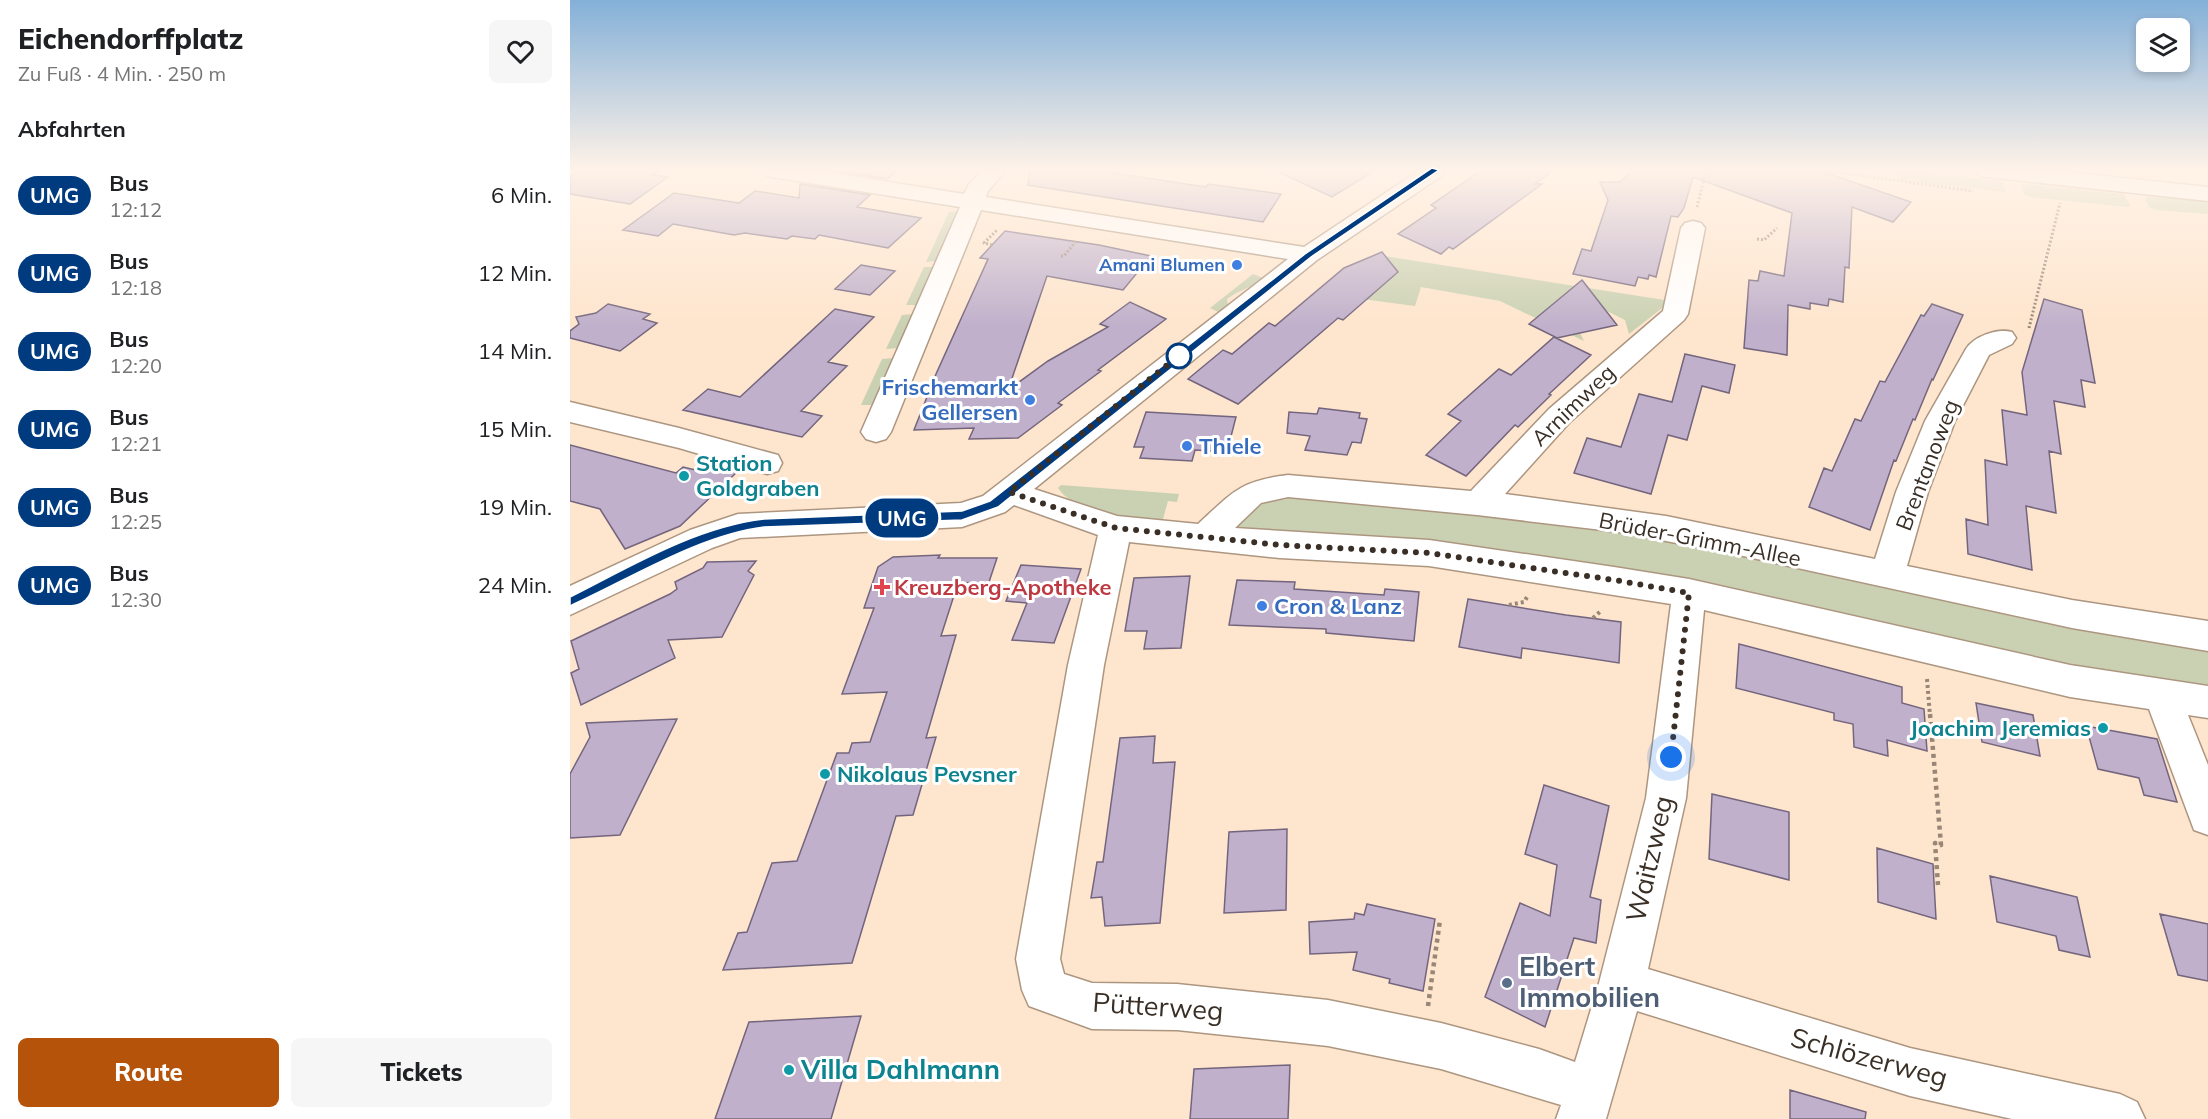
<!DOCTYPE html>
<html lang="de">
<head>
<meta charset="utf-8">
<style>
  body { margin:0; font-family:Mulish,sans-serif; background:#f6f6f6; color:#202124; height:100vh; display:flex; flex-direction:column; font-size:22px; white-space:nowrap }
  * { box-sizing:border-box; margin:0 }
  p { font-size:20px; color:#757577 }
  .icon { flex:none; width:33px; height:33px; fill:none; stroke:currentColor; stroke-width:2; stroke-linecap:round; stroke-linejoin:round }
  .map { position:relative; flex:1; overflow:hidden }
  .details { display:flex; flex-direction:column; background:#fff; width:570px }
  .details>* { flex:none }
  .badge { padding:0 12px; border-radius:20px; font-size:21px; line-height:39px }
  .buttons { position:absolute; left:1566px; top:18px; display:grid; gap:12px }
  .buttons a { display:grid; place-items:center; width:54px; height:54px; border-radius:9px; background:#fff; box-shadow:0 3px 9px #0003; font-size:30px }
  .you { position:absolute; width:30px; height:30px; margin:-15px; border:4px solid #fff; border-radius:50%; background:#1a73e8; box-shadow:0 0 0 9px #1a73e833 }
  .map>.badge { position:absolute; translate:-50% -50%; box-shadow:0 0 0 3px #fff }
  h2 { padding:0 18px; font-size:22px; line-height:54px }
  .round { display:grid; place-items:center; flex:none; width:63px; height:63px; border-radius:9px; background:#f6f6f6 }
  .summary { display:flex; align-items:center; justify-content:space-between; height:102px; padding:0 18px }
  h1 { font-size:28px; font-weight:800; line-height:45px }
  .action { display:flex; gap:12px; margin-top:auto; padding:12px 18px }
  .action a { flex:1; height:69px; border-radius:9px; background:#b45309; color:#fff; font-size:24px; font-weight:800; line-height:69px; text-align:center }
  .action a+a { background:#f6f6f6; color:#202124 }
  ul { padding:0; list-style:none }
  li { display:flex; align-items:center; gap:18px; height:78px; padding:0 18px }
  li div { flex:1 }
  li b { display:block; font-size:22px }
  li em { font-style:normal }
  li .badge { min-width:66px; font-weight:700; text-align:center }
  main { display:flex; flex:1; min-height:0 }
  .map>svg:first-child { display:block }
  .green { fill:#cad1b2 }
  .building { fill:#c0b0cb; stroke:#74657e; stroke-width:1.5 }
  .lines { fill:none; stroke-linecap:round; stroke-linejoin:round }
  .minor-casing { stroke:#ad9680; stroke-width:3 }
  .path-far2 { stroke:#988777; stroke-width:3; stroke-dasharray:2 2; stroke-linecap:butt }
  .path-far1 { stroke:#988777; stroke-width:4; stroke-dasharray:3 3; stroke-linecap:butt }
  .path { stroke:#988777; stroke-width:4.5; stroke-dasharray:4 4; stroke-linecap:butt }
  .minor { fill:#fff; fill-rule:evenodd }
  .line { fill:#003b80; stroke:#fff; stroke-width:1.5 }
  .walk { stroke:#392f26; stroke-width:6; stroke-dasharray:0 10.8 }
  .shop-dot { fill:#3f7fe0; stroke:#fff; stroke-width:2 }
  .stop-dot { fill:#fff; stroke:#003b80; stroke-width:3 }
  .culture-dot { fill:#0f9aa8; stroke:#fff; stroke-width:2 }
  .health-dot { fill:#e0444e; stroke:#fff; stroke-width:2 }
  .service-dot { fill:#5c6f8a; stroke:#fff; stroke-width:2 }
  .labels { text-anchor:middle; stroke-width:6; stroke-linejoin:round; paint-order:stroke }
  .far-shop-label { font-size:18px; font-weight:bold; fill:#366cbe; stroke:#fff; text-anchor:end }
  .shop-label { font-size:22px; font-weight:bold; fill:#366cbe; stroke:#fff; text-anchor:start }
  .street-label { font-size:22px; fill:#392f26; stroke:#fff }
  .culture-label { font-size:22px; font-weight:bold; fill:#0d838f; stroke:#fff; text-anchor:start }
  .health-label { font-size:22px; font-weight:bold; fill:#be3a42; stroke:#fff; text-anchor:start }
  .near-street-label { font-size:27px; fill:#392f26; stroke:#fff }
  .near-service-label { font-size:27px; font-weight:bold; fill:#4e5e75; stroke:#fff; text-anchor:start }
  .near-culture-label { font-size:27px; font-weight:bold; fill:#0d838f; stroke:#fff; text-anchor:start }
</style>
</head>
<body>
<main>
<section class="details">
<div class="summary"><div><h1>Eichendorffplatz</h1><p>Zu Fuß · 4 Min. · 250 m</p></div><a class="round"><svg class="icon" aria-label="heart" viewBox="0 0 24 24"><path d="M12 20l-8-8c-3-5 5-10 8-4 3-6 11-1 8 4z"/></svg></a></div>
<h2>Abfahrten</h2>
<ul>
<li><span class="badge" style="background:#003b80;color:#fff">UMG</span><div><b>Bus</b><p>12:12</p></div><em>6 Min.</em></li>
<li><span class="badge" style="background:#003b80;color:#fff">UMG</span><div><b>Bus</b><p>12:18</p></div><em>12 Min.</em></li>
<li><span class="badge" style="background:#003b80;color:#fff">UMG</span><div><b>Bus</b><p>12:20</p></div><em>14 Min.</em></li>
<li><span class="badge" style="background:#003b80;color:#fff">UMG</span><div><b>Bus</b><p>12:21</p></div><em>15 Min.</em></li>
<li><span class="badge" style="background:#003b80;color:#fff">UMG</span><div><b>Bus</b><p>12:25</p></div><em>19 Min.</em></li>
<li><span class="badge" style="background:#003b80;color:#fff">UMG</span><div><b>Bus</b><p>12:30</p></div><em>24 Min.</em></li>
</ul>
<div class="action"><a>Route</a><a>Tickets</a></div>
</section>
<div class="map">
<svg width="1638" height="1119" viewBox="0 0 1638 1119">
  <rect width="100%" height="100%" fill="#fee5cd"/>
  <path class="green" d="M1327,170l103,11 3,2 3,9 -105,-12 -4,-2z
    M1455,184l99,10 6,12 -2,1 -99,-10 -5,-3 -3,-9z
    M1578,197l60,4v13l-51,-4 -8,-3 -4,-8z
    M389,211l-23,50 -10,1 23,-50z
    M808,255l293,46 -42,33 -4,-14 -20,-10 -28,17 7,14 -84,-40 -79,-14 -6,19 -53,-7z
    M354,267h10l-17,38h-11z
    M683,274l10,4c-12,10 -24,12 -36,21l1,7 -8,7 -10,-5z
    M343,314l-15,34 -12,1 16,-34z
    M324,358l-21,47h-12l21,-46z
    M491,485l118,9 -2,8 -9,-1 -5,18c-30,0 -87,-4 -105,-31z
    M724,498l168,12 195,27 354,78 197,33v45l-968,-163 -4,-7c20,-21 31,-21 58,-25z"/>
  <path class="building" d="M9,170h82l-8,5 15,2 -38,27 -60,-10v-18z
    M259,170h69l-11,9z
    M460,170h64l112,17 2,-3 73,10 -18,28 -235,-37z
    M704,170h102l-44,27z
    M912,170h72l-19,14h7l-89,65 -4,-2 -8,7 -43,-20 38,-26 -5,-3z
    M1063,170h185l93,32 -18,20 -41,-15 -3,61 -4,-1 -2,35 -14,-3 -1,7 -18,-3v6l-22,-4 -1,50 -43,-7 5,-68 9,1 2,-10 24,5 8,-63 -99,-36 -9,31 -6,9 -7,-1 -15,61 -7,-2 -1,4 -10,-2 -3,9 -62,-12 9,-25 9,2 17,-51 -8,-18h20z
    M230,184l70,11 -13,12 64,11 -33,30 -69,-13 -4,4 -23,-3 -5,3 -42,-6 -11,2 -61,-11 -15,12 -35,-6 51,-37 65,10 16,-12 44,7z
    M435,231l94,14 52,11 -28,34 -76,-14 -39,114 40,-29 60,-34 -8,-3 30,-22 36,17 -68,51 3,1 -43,32 4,2 -44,33 -49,1 5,-11 -60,2 22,-56 52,-115 -8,-1z
    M812,252l16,20 -55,48 -5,-2 -100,86 -50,-25 35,-29 9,4 37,-31 6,3 69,-58z
    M291,265l34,6 -25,24 -35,-6z
    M1012,280l35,45 -60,13 -28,-14z
    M1474,299l38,11 13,73 -14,-3 4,27 -31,-6 7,53 -12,-3 7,62 -30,-7 6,64 -64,-16 -2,-35 22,6 -3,-65 22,5 -5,-55 25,5 -5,-43z
    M38,304l42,10 -7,5 14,4 -37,28 -50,-13v-7l9,-7 -3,-7 20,-4z
    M1362,304l31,11 -30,65 -1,-1 -17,41 -2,-1 -17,42 -2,-1 -24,70 -61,-23 15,-39 8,3 23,-52 6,2 19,-40 5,1 36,-67 3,1z
    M265,309l39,8 -46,45 19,4 -46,45 21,5 -20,21 -119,-27 25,-21 32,8z
    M984,337l37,18 -42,39 2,1 -33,32 -3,-2 -49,51 -40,-21 35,-34 -13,-7 51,-45 12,6z
    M1115,354l50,11 -6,28 -27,-7 -15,54 -19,-5 -17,59 -77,-21 13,-35 34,9 18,-53 33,8z
    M749,408l41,5 -1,5 8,1 -6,24 -9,-1 -5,13 -42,-5 5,-14 -23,-3 2,-21 28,2z
    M576,412l90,5 -9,35 -32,-2 -3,11 -52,-3 4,-11h-10z
    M0,445l106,28 7,-6 17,4 5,-5 31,7 -56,53 -55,23 -25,-40 -30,-8z
    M370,555l-2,3h59l-8,24 -31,1 -17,53 15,-1 -30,103 10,-1 -23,78 -17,1 -44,147 -129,7 15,-37 9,-1 25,-69 25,-2 40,-108h12l3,-10 18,-1 17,-50 -45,2 32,-86h-10l14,-41 15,-10z
    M186,561l-8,10 6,4 -32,62 -54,3 7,18 -94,47 -10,-32 8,-4 -8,-28 99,-47 7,-5 -2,-7 28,-14 4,-6z
    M451,565l60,4 -27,74 -42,-3 15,-37 -21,-2z
    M620,576l-9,72 -37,1 3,-18h-22l9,-53z
    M667,580l58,2 -1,7 90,6 1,-6 34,3 -5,49 -88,-8v-4l-97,-4z
    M898,599l98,16 55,7 -2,41 -97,-15 -1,10 -62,-11z
    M1169,644l163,43v16l22,6 3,42 -40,-11 1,16 -34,-9 -1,-23 -19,-4v-7l-98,-25z
    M1406,703l57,12 7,41 -58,-14z
    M107,719l-57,116 -50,3v-64l20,-37 -4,-14z
    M1516,726l71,13 20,63 -33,-7 -5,-17 -41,-9z
    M585,736l-2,27 22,-1 -15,161 -55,3 -3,-29 -11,1 6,-36h6l17,-124z
    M974,785l65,21 -19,91 11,3 -5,43 -22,-5 -29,89 -60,-30 35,-94 30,13 7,-51 -32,-11z
    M1142,794l77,18v68l-80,-21z
    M717,829l-1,81 -62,3 5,-81z
    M1307,848l56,16 3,55 -58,-17z
    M1420,876l87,21 13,60 -31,-7 -3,-14 -59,-14z
    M797,904l68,15 -12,72 -34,-8 1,-4 -37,-9 4,-18 -47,2 -1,-32 45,-3 1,-6 9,2z
    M1590,914l48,10v57l-30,-6z
    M291,1016l-30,103h-116l34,-97z
    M720,1065l-2,54h-98l4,-50z
    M1220,1090l76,22 -1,7h-75z"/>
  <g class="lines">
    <g class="minor-casing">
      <path id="minor" d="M191,170h53l150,24 5,-10 14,-14h23l-18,21 -2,6 318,50 116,-77h26l-3,5 -126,85 -283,229 83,27 81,8c35,-32 41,-43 90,-49l183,16 78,-82 114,-98 18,-83 4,-5 8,-2 8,2 4,5 -17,86 -4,6 -115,103 -64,71 161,22 209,43 21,-67 29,-71 41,-72c8,-13 32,-21 46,-17l4,6 -4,6 -23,11 -34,66 -27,71 -21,74 165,34 136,21v30l-136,-23 -338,-74 -115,-22 -142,-17 -189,-18 -27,6 -26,25 194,12 185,27 75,12 381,86 138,21v32l-20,-3 20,50v70l-14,-5 -45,-121 -79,-12 -366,-87 -18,188 -38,171 262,79 210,46 17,8 8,17h-133l-102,-23 -273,-85 -31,108h-50l5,-14 -120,-36 -113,-23 -151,-16 -85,-1 -63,-23 -7,-16 -6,-31 52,-294 30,-130 -84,-30 -9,7 -43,15 -222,11 -28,10 -142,67v-29l120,-56 48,-16 223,-11 22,-7 305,-237 -307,-49 -90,222 -5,7 -10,3 -10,-3 -5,-7 99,-225 -188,-30 -8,-2zM559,542l151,16 149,8 242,38 -25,194 -47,185 -24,79 -36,-13 -98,-26 -113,-23 -151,-16 -85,-1 -28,-9 -4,-15 44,-294z
        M1405,170h73l160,17v14l-222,-24 -8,-2z
        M0,402l109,26 99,27 4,8 -4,8 -11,3 -88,-26 -109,-26z"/>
    </g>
    <path class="path-far2" d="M1252,170l151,21
      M1127,207l9,-37
      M1187,239l7,1 13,-12
      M422,245l-8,-2 13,-13
      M491,256h3l13,-16
      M1459,328l31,-125"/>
    <path class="path-far1" d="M939,605l15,-3 3,-5
      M1023,618l9,-8
      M1357,679l3,37"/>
    <path class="path" d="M1360,714l11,131 -6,-2 3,42
      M858,1006l12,-86"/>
    <use href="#minor" class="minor"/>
  </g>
  <linearGradient id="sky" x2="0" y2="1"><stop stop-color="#84b0d8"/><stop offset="0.52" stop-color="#fff3e8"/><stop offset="1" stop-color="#fff3e8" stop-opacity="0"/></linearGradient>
  <rect width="1638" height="327" fill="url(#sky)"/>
  <path class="line" d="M862,168l7,2 -128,87 -313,250 -36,13 -198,7c-64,8 -131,50 -190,77l-4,2v-9c58,-29 125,-70 194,-78l198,-8 28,-10 315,-247z"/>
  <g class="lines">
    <path class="walk" d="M609,356l2,-2 -172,138 107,36 164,17 149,8 185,27 75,13 -18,164"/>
  </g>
  <g class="shop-dot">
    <circle cx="667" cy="265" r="6"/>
    <circle cx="460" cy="400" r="6"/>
    <circle cx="617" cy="446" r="6"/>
    <circle cx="692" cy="606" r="6"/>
  </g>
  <circle class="stop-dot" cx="609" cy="356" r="12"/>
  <g class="culture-dot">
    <circle cx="114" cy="476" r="6"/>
    <circle cx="1533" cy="728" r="6"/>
    <circle cx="255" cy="774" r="6"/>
    <circle cx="219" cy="1070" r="6"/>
  </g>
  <path class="health-dot" d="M309 578h6v6h6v6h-6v6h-6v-6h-6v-6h6z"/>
  <circle class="service-dot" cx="937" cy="983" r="6"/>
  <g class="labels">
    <g class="far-shop-label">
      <text x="655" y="271">Amani Blumen</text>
    </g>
    <g class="shop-label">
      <text x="448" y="395" text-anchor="end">Frischemarkt<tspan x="448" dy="25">Gellersen</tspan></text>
      <text x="629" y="454">Thiele</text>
      <text x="704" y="614">Cron &amp; Lanz</text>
    </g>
    <g class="street-label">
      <text transform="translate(1003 405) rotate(-44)" y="8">Arnimweg</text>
      <text transform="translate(1357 465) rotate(-69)" y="8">Brentanoweg</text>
      <text transform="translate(1130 539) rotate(11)" y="8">Brüder-Grimm-Allee</text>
    </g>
    <g class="culture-label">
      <text x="126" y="471">Station<tspan x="126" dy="25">Goldgraben</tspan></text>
      <text x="1521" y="736" text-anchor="end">Joachim Jeremias</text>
      <text x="267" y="782">Nikolaus Pevsner</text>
    </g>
    <g class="health-label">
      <text x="324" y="595">Kreuzberg-Apotheke</text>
    </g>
    <g class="near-street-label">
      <text transform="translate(1080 859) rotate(-77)" y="9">Waitzweg</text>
      <text transform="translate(588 1007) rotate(4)" y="9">Pütterweg</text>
      <text transform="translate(1299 1058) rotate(15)" y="9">Schlözerweg</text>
    </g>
    <g class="near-service-label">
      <text x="949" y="976">Elbert<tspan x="949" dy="31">Immobilien</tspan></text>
    </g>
    <g class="near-culture-label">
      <text x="231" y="1079">Villa Dahlmann</text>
    </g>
  </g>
</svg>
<div class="buttons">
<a><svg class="icon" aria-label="layers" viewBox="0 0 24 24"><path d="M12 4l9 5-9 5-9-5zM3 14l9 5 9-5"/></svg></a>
</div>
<div class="you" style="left:1101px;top:757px"></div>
<b class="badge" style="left:332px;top:518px;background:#003b80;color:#fff">UMG</b>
</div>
</main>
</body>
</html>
